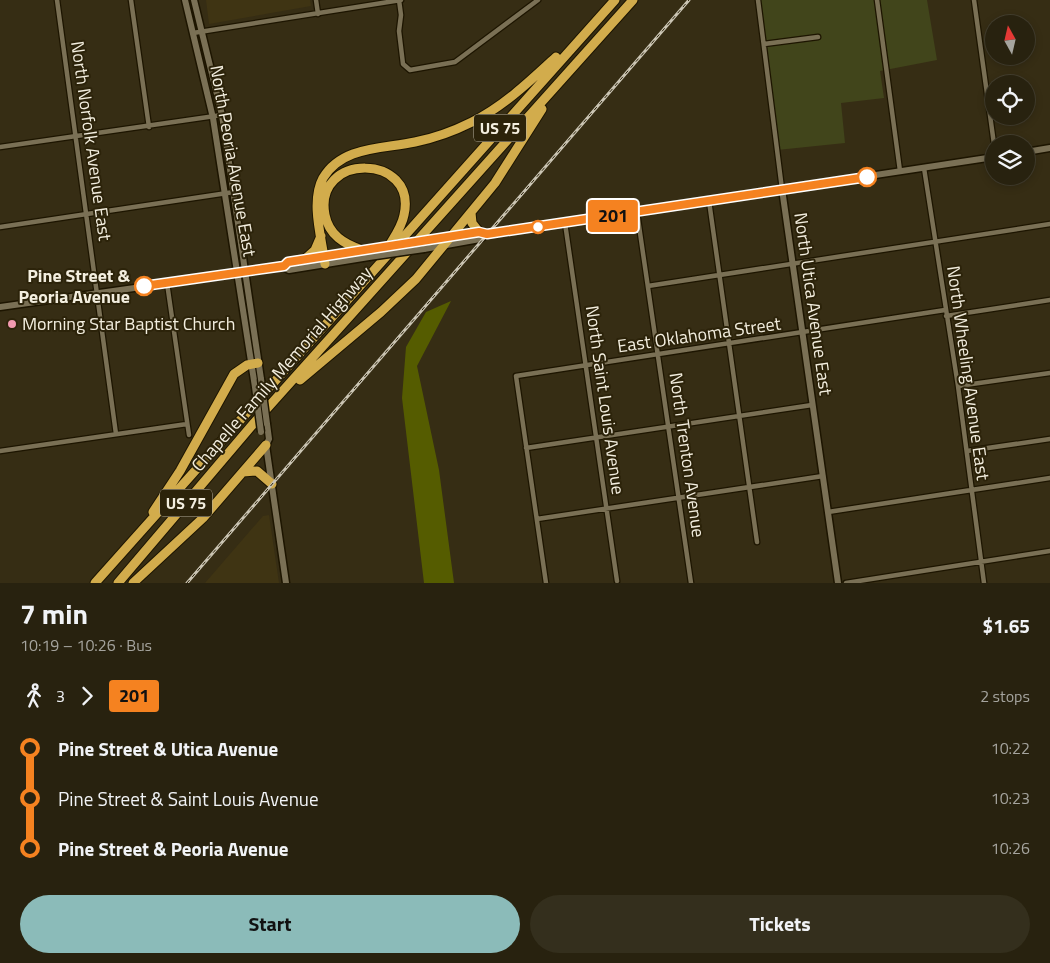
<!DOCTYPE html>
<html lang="en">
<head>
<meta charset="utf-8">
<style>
  body { margin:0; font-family:"Titillium Web",sans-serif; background:#342f1d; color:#f1f3f6; height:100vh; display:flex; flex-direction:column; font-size:19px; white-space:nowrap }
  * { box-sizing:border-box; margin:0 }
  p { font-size:16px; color:#a5a49e }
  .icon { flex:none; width:28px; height:28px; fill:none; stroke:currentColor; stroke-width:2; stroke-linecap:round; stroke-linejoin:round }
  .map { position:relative; height:583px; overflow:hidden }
  .details { display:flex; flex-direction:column; background:#28220f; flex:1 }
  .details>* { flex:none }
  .badge { padding:0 10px; border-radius:4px; font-size:18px; line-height:32px }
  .needle { width:32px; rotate:352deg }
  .tools { position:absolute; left:985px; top:15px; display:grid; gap:10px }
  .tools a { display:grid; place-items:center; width:50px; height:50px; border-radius:50%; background:#28220f; box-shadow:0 2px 8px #0003,0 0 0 1px #443f2f; font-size:25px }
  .map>.badge { position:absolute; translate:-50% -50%; box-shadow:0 0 0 2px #fff }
  .legs { display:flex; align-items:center; gap:8px; height:55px; padding:0 20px; font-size:16px }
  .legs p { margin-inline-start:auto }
  .head { display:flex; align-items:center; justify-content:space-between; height:85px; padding:0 20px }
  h1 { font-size:28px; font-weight:700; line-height:38px }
  .button { display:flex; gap:10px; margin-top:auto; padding:10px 20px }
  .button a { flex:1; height:58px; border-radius:30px; background:#8bbbb9; color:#111; font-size:20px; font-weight:700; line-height:58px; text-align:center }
  .button a+a { background:#342f1d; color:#f1f3f6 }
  ul { padding:0 20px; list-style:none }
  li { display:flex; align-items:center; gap:18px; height:50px; font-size:19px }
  li i { display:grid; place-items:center; width:8px; height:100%; margin:0 6px; background:currentColor }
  li i::after { content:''; width:12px; height:12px; margin:-6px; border:4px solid; border-radius:50%; background:#28220f }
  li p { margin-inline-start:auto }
  li:first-child i { background:linear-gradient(#0000 50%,currentColor 0) }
  li:last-child i { background:linear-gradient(currentColor 50%,#0000 0) }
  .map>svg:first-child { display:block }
  .built { fill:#3f3413 }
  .green { fill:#41451b }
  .forest { fill:#555c00 }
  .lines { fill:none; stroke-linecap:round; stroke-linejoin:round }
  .street-casing { stroke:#1d1500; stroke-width:7 }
  .secondary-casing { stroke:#1d1500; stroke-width:9 }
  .highway-casing { stroke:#1d1500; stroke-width:11 }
  .street { stroke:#7a7055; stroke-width:4.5 }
  .secondary { stroke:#7a7055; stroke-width:6 }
  .highway { stroke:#d2ac4c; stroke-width:9 }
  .rail-casing { stroke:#cbc5b4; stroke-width:3 }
  .rail { stroke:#2c230a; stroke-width:1; stroke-dasharray:4; stroke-linecap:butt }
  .secondary-bridge-casing { stroke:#1d1500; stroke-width:9; stroke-linecap:butt }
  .secondary-bridge { stroke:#7a7055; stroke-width:6 }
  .line-1-casing { stroke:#fff; stroke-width:11 }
  .line-1 { stroke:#f58220; stroke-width:8 }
  .stop-1-dot { fill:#fff; stroke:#f58220; stroke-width:2.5 }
  .poi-dot { fill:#f29ab0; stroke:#2c230a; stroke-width:2 }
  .labels { text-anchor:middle; stroke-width:4; stroke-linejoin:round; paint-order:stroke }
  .shield { fill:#2c230a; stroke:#b7b19f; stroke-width:1 }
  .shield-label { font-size:16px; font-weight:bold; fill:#f3eedf }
  .street-label { font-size:18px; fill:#f3eedf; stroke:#2c230a }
  .stop-label { font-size:18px; font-weight:bold; fill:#f3eedf; stroke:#2c230a; text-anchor:end }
  .poi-label { font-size:18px; fill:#f3eedf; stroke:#2c230a; text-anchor:start }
</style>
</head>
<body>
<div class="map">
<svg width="1050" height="583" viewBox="0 0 1050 583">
  <rect width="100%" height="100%" fill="#362d14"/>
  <path class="built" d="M206,0h104l1,6 -102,18z
    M269,515l10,68h-74l58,-67z"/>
  <path class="green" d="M757,0h170l10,60 -57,11 4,27 -43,5 4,40 -68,7z"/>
  <path class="forest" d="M451,301l-34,65 22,104 15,113h-30l-22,-185 4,-51 20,-35z"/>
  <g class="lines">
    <g class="street-casing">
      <path id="street" d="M57,0l59,434
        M131,0l18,127
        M316,0l2,14
        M399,0l2,15 -2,16 4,33 7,6 45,-8 83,-62
        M758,0l24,189
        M877,0l23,171
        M974,0l20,144
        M193,33l208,-33
        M764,44l54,-7
        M0,147l222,-32
        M924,168l34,218 26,197
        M709,201l48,341
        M637,212l54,371
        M565,223l52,358
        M0,227l234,-35
        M167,283l22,152
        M648,286l402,-62
        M946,316l104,-16
        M958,386l92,-13
        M526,448l286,-43
        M0,451l187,-27
        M967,451l83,-12
        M828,512l222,-34
        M537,519l286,-43
        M546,583l-30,-207 429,-66
        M846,583l204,-32"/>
    </g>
    <g class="secondary-casing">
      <path id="secondary" d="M185,0l28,118 42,269
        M194,0l28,115 39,264
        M1026,152l24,-4
        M782,189l56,394
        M433,239l46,-7 8,2 507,-77
        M424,249l56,-10 7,-5
        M283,267l6,3 80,-13
        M0,307l283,-40 5,-5 91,-15
        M267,424l2,15 -3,6 20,138"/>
    </g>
    <g class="highway-casing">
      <path id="highway" d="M471,213l1,10 7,9
        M362,250c-18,-6 -33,-15 -37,-35 -12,-63 93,-62 79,0 -2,11 -9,21 -15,31
        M305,259l10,-9 6,-14
        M325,264c-3,-25 -15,-62 -2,-86 19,-32 59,-29 92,-36 20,-4 39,-11 57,-20 32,-16 58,-41 84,-65
        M300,380l81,-68 35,-33 79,-96 47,-74
        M243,472l14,-1 15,13
        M153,512l27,-41 54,-97 13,-9 11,-2
        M95,583l520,-583
        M118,583l136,-160 379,-423
        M133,583l70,-65 63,-73"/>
    </g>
    <use href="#street" class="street"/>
    <use href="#secondary" class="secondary"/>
    <use href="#highway" class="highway"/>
    <g class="rail-casing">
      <path id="rail" d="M187,583l502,-583"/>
    </g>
    <use href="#rail" class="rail"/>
    <g class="secondary-bridge-casing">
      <path id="secondary-bridge" d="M379,247l54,-8
        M369,257l55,-8
        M261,379l6,45
        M255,387l6,45"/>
    </g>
    <use href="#secondary-bridge" class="secondary-bridge"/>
  </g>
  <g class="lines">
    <g class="line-1-casing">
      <path id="line-1" d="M144,286l140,-20 4,-4 191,-30 8,2 380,-57"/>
    </g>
    <use href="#line-1" class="line-1"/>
  </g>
  <g class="stop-1-dot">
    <circle cx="867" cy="177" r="9"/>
    <circle cx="538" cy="227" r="6"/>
    <circle cx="144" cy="286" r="9"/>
  </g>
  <circle class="poi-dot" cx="12" cy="324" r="5"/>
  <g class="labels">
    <g class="shield">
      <rect x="474" y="114.5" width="52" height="27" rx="4"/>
      <rect x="160" y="489.5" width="52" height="27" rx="4"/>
    </g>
    <g class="shield-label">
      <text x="500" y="134">US 75</text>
      <text x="186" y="509">US 75</text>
    </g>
    <g class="street-label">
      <text transform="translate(91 141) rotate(82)" y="6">North Norfolk Avenue East</text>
      <text transform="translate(233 161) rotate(80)" y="6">North Peoria Avenue East</text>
      <text transform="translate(813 304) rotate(82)" y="6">North Utica Avenue East</text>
      <text transform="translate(699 335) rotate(-8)" y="6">East Oklahoma Street</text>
      <text transform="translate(282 369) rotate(-49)" y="6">Chapelle Family Memorial Highway</text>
      <text transform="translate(968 373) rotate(82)" y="6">North Wheeling Avenue East</text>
      <text transform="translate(605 400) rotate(82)" y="6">North Saint Louis Avenue</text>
      <text transform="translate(687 455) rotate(82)" y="6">North Trenton Avenue</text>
    </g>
    <g class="stop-label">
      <text x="130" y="282">Pine Street &amp;<tspan x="130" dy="21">Peoria Avenue</tspan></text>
    </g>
    <g class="poi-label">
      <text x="22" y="330">Morning Star Baptist Church</text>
    </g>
  </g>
</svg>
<div class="tools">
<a><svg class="needle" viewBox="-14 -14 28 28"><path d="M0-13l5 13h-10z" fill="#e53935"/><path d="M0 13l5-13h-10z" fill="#a5a49e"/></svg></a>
<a><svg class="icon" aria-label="locate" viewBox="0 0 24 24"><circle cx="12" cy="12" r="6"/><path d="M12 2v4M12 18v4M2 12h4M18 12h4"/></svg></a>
<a><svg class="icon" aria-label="layers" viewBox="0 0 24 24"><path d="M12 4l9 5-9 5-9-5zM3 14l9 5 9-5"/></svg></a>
</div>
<b class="badge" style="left:613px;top:216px;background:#f58220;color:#111">201</b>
</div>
<section class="details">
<div class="head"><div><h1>7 min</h1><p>10:19 – 10:26 · Bus</p></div><b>$1.65</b></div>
<div class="legs"><svg class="icon" aria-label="walk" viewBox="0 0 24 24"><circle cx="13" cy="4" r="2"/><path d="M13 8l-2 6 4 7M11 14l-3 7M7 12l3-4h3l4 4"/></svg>3<svg class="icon" aria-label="forward" viewBox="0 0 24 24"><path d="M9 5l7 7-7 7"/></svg><b class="badge" style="background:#f58220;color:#111">201</b><p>2 stops</p></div>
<ul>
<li><i style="color:#f58220"></i><b>Pine Street &amp; Utica Avenue</b><p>10:22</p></li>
<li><i style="color:#f58220"></i><span>Pine Street &amp; Saint Louis Avenue</span><p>10:23</p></li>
<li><i style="color:#f58220"></i><b>Pine Street &amp; Peoria Avenue</b><p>10:26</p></li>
</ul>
<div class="button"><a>Start</a><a>Tickets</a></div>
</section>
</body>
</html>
